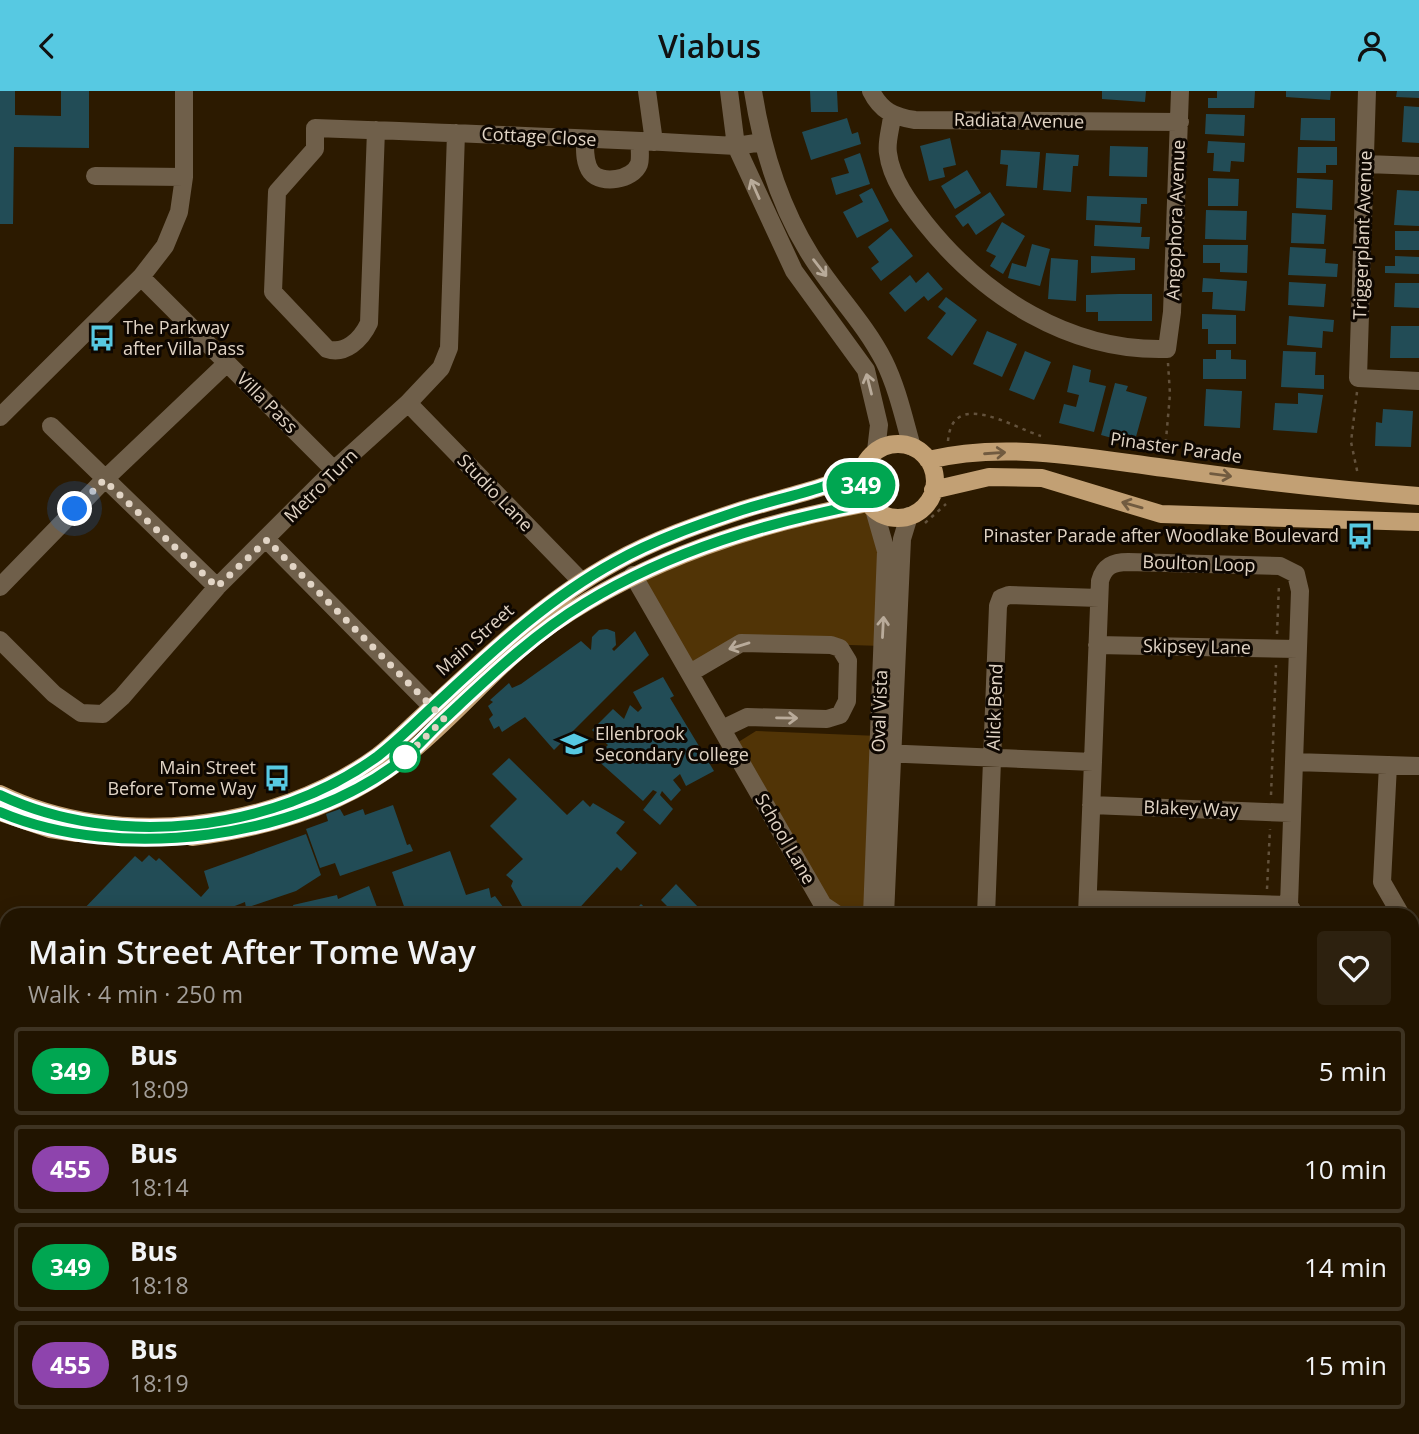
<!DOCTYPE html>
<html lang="en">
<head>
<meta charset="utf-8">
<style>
  body { margin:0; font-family:"Open Sans",sans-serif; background:#2d210f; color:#f1f3f6; height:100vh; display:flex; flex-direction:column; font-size:26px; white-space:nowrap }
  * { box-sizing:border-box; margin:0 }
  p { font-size:23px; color:#a29e99 }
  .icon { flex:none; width:38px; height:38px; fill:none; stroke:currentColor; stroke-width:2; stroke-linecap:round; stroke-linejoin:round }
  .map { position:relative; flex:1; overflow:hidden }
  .panel { position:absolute; left:0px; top:817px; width:1419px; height:527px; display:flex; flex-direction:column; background:#211400; border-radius:21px 21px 0 0; box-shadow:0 4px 18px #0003,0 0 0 2px #3e3322 }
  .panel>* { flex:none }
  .badge { padding:0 14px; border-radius:23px; font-size:24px; line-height:46px }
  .you { position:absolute; width:35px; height:35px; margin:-18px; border:5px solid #fff; border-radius:50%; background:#1a73e8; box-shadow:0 0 0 10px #1a73e833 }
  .map>.badge { position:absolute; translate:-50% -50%; box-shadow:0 0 0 4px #fff }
  .round { display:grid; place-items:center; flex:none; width:74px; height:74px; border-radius:7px; background:#2d210f }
  .summary { display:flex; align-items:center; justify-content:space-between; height:119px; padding:0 28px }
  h1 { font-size:33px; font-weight:600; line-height:52px }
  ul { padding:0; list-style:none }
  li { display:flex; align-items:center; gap:21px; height:88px; margin:0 14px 10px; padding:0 14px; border:4px solid #3e3322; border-radius:7px }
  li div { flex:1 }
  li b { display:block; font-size:26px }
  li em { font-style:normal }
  li .badge { min-width:77px; font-weight:700; text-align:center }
  header { display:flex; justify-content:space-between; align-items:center; height:91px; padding:0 28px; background:#57c9e2; color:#111; font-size:32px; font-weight:600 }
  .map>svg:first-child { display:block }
  .green { fill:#513406 }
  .water { fill:#87612d; stroke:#a2845b; stroke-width:2 }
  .building { fill:#224c56 }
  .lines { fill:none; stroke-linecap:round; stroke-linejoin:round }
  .path { stroke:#63523c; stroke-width:2.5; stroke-dasharray:3.5 5; stroke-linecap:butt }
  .minor { stroke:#6f5f4a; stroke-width:18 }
  .major { stroke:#c2a074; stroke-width:18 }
  .oneway { stroke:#b9ab9a }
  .oneway2 { stroke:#715b40 }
  .line-casing { stroke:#fff; stroke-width:16 }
  .line { stroke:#00a651; stroke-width:10 }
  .walk { stroke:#e1d4c5; stroke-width:7; stroke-dasharray:0 12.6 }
  .stop-dot { fill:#fff; stroke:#00a651; stroke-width:3.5 }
  .labels { text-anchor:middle; stroke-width:6; stroke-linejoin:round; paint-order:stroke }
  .street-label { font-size:18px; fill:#e1d4c5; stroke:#0e0701 }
  .poi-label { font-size:18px; fill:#e1d4c5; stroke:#0e0701; text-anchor:start }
</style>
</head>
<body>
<header><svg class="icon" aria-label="back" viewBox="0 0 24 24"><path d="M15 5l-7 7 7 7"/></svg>Viabus<svg class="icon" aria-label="person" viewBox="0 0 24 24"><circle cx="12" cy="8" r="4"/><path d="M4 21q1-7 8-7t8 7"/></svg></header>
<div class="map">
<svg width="1419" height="1343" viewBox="0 0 1419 1343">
  <rect width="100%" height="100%" fill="#2c1a00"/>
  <path class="green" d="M868,412l13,25 1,118 -132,-4 -60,31 -57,-98z
    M756,640l123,5 -7,179h-34l-106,-169z
    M1419,875v184l-7,4v-184z
    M0,898l7,7v432h428l6,6h-441z
    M655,1337h520l-10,6h-520z"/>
  <path class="water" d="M0,1314h7v23h125l6,6h-138z"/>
  <path class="building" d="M0,0h15v24l46,1v-25h28v57l-75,-1 -1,77h-13z
    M810,0h27l1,21h-27z
    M1102,0h44l-1,11 -43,-3z
    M1217,0h38l-1,17h-46v-10h9z
    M1286,0h45l-1,9 -44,-3z
    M1397,0h22v7l-23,-1z
    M1404,15l15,1v36l-17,-1z
    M1206,23l39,1 -1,21 -39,-2z
    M847,27l5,16 6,-2 3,12 -50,16 -9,-28z
    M1301,27h34v23l-35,-1z
    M950,47l6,27 -13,3 2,9 -16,4 -9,-35z
    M1208,50l37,2 -1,19 -13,-1 -1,11 -17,-1 1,-18h-7z
    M1110,55l38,1 -1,30 -38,-1z
    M1298,56h39v18h-11v8h-29z
    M1001,59l39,2 -3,36 -31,-2 2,-21 -8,-1z
    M860,62l10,31 -34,11 -5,-17 18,-5 -5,-14z
    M1046,62l33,2 -1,11h-5l-2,26 -28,-2z
    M967,79l14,23 -26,16 -14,-23z
    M1208,87l31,1 -1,27h-30z
    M1297,87l36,2 -1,30 -36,-2z
    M872,97l17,33 -32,17 -14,-26 20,-10 -4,-7z
    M1397,99l22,1v35l-25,-1z
    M990,101l15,23 -29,20 -8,-12 -5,4 -8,-11z
    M1087,105l60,2v6h-6l-1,19 -54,-3z
    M1206,119l41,1 -1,29 -41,-1z
    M1292,122l34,2 -2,29 -33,-1z
    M1002,131l23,14 -22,38 -13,-8 6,-10 -10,-5z
    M1095,134l47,2 -1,10h9l-1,12 -55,-3z
    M891,137l22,28 -32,25 -10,-13 8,-6 -11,-15z
    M1395,140h24v19h-24z
    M1032,153l18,5 -10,37 -32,-8 4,-15 14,4z
    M1203,154h45l-1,28 -27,-1v-9h-17z
    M1290,156l36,2 -1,14 13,1 -1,13 -49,-2z
    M1091,165l44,2v12l-44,3z
    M1395,165l24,1v17l-34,-1v-7h10z
    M1051,167l27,2 -2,41 -28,-2z
    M928,181l15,17 -15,12 -4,-5 -19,16 -16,-19 21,-18 6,8z
    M1203,187l44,3 -2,30 -33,-2 1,-17h-11z
    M1289,191l37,2 -2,23 -36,-2z
    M1395,192h24v25l-25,-1z
    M1119,203h33v27h-54v-9h-12v-17z
    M946,206l31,23 -25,36 -25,-18 19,-25 -8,-6z
    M1202,223l34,1v29h-28v-15h-6z
    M1289,225l45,4 -1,12 -10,-1 -1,17 -35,-3z
    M1391,235h28v32h-29z
    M987,240l30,13 -15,33 -29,-13z
    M1216,259h15v9l15,1v19h-43v-20h13z
    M1025,260l26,11 -17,38 -25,-10z
    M1283,260l33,1 -1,23h9v14l-43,-2z
    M1073,274l18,5 -2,12 17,4 -12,46 -35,-9 5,-19 12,3 3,-12 -12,-3z
    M1115,292l13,3 -2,5 21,6 -13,47 -33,-9z
    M1206,298l36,2 -2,37 -36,-2z
    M1298,302l25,2 -6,38 -44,-3 2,-27 23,1z
    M1383,318l30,2 -2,36 -36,-1 1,-24 6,1z
    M607,538l8,3 1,13 -4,4 2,2 21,-20 14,24 -95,95 -29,-33 -23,15 -3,-6 -5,3 -5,-10 4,-4 -5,-9 5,-4 -3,-2 19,-17 3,5 9,-4 60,-43 10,9 1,-13 7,-7z
    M663,586l11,19 -4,2 44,73 -28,15 -6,-12 -7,6 8,10 -10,11 -9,-10 -2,4 13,14 -13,16 -17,-15 14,-18 -4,-2 -10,11 -48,-43 13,-13 -16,-15 21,-21 11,10 6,-14 8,7 4,-4 -9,-16z
    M509,667l58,57 16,-15 7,7 3,-4 32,19 -9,11 21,20 -16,18 -4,-4 -44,48h-26l-9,-8 -11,8 -16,-29 2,-5 -7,-6 17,-16 -33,-33 27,-27 -25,-25z
    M393,714l14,40 3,-1 3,7 -73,25 -5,-13 -15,5 -14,-39 22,-8 -2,-7 14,-5 4,7 19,-7 2,6z
    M306,743l15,41 -25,16 -50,17 -1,-6 -28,11 2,2h-141l57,-59 7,6 7,-7 7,6 3,-3 42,39 8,-9 -5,-17z
    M450,760l16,44 23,-7 2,10 4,-2 14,19h-102l-15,-43z
    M676,793l23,24 -7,7h-16l-15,-15z
    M369,795l11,29h-85l-2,-10 44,-10 1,4z
    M641,813l12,11h-23z"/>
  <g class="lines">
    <path class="path" d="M1357,301l-6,50 7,33
      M948,350c4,-53 64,-14 93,-5
      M1165,360l5,-57 -2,-31
      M925,432l21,-19
      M1277,543l2,-50
      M1271,704l5,-130
      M1267,798l3,-60
      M0,870l7,7
      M0,929l7,7
      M1412,957l7,-1
      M0,1066l7,-1
      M0,1118l7,7
      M0,1230l7,2
      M0,1309l7,-4
      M215,1337l6,6
      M403,1337l6,6
      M370,1343l5,-6
      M613,1343l11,-6
      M753,1343l11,-6"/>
    <path class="minor" d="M647,0l7,51
      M729,0l7,55 58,125 72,99 13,55 -3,26
      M753,0c9,57 27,116 58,165 23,37 53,66 73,105 13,26 20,58 28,86
      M871,0c10,20 23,26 44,29l265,2
      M1367,0l-9,287 61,3
      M892,25c-1,12 -6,26 -4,37 3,26 22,51 37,70 59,74 145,129 242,126l5,-37 8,-221
      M376,39l-7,193c-8,17 -24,32 -42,26l-54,-57 4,-100 38,-43v-21c141,5 281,10 421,18l27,-4
      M585,48c0,10 -1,24 6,33 10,13 42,8 48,-8 2,-6 0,-16 1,-22
      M1366,73l53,2
      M95,85l89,1
      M141,186l193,193
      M408,312l174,179
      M0,326l141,-140 24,-31 14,-34 5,-35v-86
      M51,335l166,161
      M267,449l177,179
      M633,484l190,330 15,10
      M0,496l104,-107 123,-117
      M0,549l54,54 27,19 22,1 19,-17 95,-110 117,-117 74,-67 33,-35 8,-20 7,-215
      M1097,554l201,4
      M690,582l51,-30 90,2 9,3 8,13 -1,40 -7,14 -13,4 -80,-2 -25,12
      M882,662l211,9
      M1294,671l125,4
      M1388,674l-6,117 19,33
      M1091,714l201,8
      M1088,808l201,6
      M872,824l14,-364 -12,-42
      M885,824l17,-376 7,-23
      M986,824l12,-309 3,-8 8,-3 90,3
      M1087,824l13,-334c4,-15 13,-19 28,-19l152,4 16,8 4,17 -11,314 6,10
      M1412,844l7,11
      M1412,879l7,-4
      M0,898l7,7
      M1412,1063l7,-4
      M1412,1242l7,-4
      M435,1337l6,6
      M1393,1337l4,6
      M645,1343l10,-6
      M1165,1343l10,-6"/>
    <path class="major" d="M861 390a37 37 0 1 1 74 0a37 37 0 1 1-74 0Z
      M928,369c78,-19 159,-2 237,8 85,12 169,22 254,28
      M933,399l56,-13 53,1 119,36 258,8
      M0,703c116,56 273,38 378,-38 21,-16 39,-36 59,-53 56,-52 111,-104 178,-141 39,-22 85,-38 127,-52 41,-13 82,-20 121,-40
      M0,721l50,17 27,4
      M192,746c75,-9 151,-31 211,-79 53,-41 95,-97 150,-135 96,-65 202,-99 315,-120"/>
  </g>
  <defs><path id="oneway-shaft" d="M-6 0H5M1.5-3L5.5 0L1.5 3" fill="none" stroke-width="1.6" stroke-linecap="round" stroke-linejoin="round" transform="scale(1.75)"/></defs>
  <g class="oneway">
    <use href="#oneway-shaft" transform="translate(755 98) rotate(-114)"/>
    <use href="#oneway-shaft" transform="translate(820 177) rotate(52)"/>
    <use href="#oneway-shaft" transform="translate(869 293) rotate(-104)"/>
    <use href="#oneway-shaft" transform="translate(883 536) rotate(-87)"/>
    <use href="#oneway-shaft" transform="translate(739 555) rotate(163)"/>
    <use href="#oneway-shaft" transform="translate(787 627) rotate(1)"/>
  </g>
  <g class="oneway2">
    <use href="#oneway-shaft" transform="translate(995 362) rotate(-4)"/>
    <use href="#oneway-shaft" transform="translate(1221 384) rotate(7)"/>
    <use href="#oneway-shaft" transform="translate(1132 414) rotate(-164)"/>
  </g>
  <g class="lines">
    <g class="line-casing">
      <path id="line" d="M0,704c116,55 274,37 378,-39 22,-17 42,-38 63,-57 54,-50 108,-101 174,-137 39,-22 85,-38 127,-52 41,-13 82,-20 121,-40l-2,11 7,22c-100,19 -196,47 -283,100 -53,32 -98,76 -143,118 -13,12 -25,26 -38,37 -101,81 -285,105 -404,54"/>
    </g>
    <use href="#line" class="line"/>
    <path class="walk" d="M75,418l29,-29 113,107 50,-47 177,179 -39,38"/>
  </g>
  <defs>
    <g id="bus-bare" transform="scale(2.1)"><path d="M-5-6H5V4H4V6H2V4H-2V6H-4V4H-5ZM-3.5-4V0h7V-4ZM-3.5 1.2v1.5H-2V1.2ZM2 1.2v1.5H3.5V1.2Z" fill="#57c9e2" stroke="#0e0701" stroke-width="2.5" paint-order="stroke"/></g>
    <g id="school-bare" transform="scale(2.1)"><path d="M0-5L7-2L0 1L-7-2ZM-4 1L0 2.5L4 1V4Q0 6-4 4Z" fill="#57c9e2" stroke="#0e0701" stroke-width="2.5" paint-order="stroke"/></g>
  </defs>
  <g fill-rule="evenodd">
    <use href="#bus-bare" x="102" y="247"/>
    <use href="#bus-bare" x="1360" y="445"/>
    <use href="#school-bare" x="574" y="653"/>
    <use href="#bus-bare" x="277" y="687"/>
  </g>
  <circle class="stop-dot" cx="405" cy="666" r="14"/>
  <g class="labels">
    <g class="street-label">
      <text transform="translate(1019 30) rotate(1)" y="6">Radiata Avenue</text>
      <text transform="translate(539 46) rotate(3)" y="6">Cottage Close</text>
      <text transform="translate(1176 129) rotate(-88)" y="6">Angophora Avenue</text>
      <text transform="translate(1363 144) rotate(-88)" y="6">Triggerplant Avenue</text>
      <text transform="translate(267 312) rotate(45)" y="6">Villa Pass</text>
      <text transform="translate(1176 357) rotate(8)" y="6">Pinaster Parade</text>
      <text transform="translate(321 395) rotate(-45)" y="6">Metro Turn</text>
      <text transform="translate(495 402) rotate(46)" y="6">Studio Lane</text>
      <text transform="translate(1199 473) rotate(2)" y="6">Boulton Loop</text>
      <text transform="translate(475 549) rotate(-42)" y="6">Main Street</text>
      <text transform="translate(1197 556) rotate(1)" y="6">Skipsey Lane</text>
      <text transform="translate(995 616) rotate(-88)" y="6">Alick Bend</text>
      <text transform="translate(880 620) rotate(-88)" y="6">Oval Vista</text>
      <text transform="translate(1191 718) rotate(2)" y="6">Blakey Way</text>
      <text transform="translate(785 748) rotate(60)" y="6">School Lane</text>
    </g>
    <g class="poi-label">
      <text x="123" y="243">The Parkway<tspan x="123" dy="21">after Villa Pass</tspan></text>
      <text x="1339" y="451" text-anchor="end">Pinaster Parade after Woodlake Boulevard</text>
      <text x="595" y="649">Ellenbrook<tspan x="595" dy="21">Secondary College</tspan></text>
      <text x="256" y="683" text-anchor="end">Main Street<tspan x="256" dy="21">Before Tome Way</tspan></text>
    </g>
  </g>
</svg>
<div class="you" style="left:75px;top:418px"></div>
<b class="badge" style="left:861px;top:394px;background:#00a651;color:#fff">349</b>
<section class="panel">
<div class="summary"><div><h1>Main Street After Tome Way</h1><p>Walk · 4 min · 250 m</p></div><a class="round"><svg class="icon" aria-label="heart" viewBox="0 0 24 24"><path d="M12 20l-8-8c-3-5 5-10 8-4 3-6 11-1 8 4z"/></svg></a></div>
<ul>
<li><span class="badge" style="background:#00a651;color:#fff">349</span><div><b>Bus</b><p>18:09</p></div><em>5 min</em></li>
<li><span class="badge" style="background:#8e44ad;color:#fff">455</span><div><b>Bus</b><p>18:14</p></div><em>10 min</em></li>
<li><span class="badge" style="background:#00a651;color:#fff">349</span><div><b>Bus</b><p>18:18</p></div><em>14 min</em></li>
<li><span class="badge" style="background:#8e44ad;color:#fff">455</span><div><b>Bus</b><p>18:19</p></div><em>15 min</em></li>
</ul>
</section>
</div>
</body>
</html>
